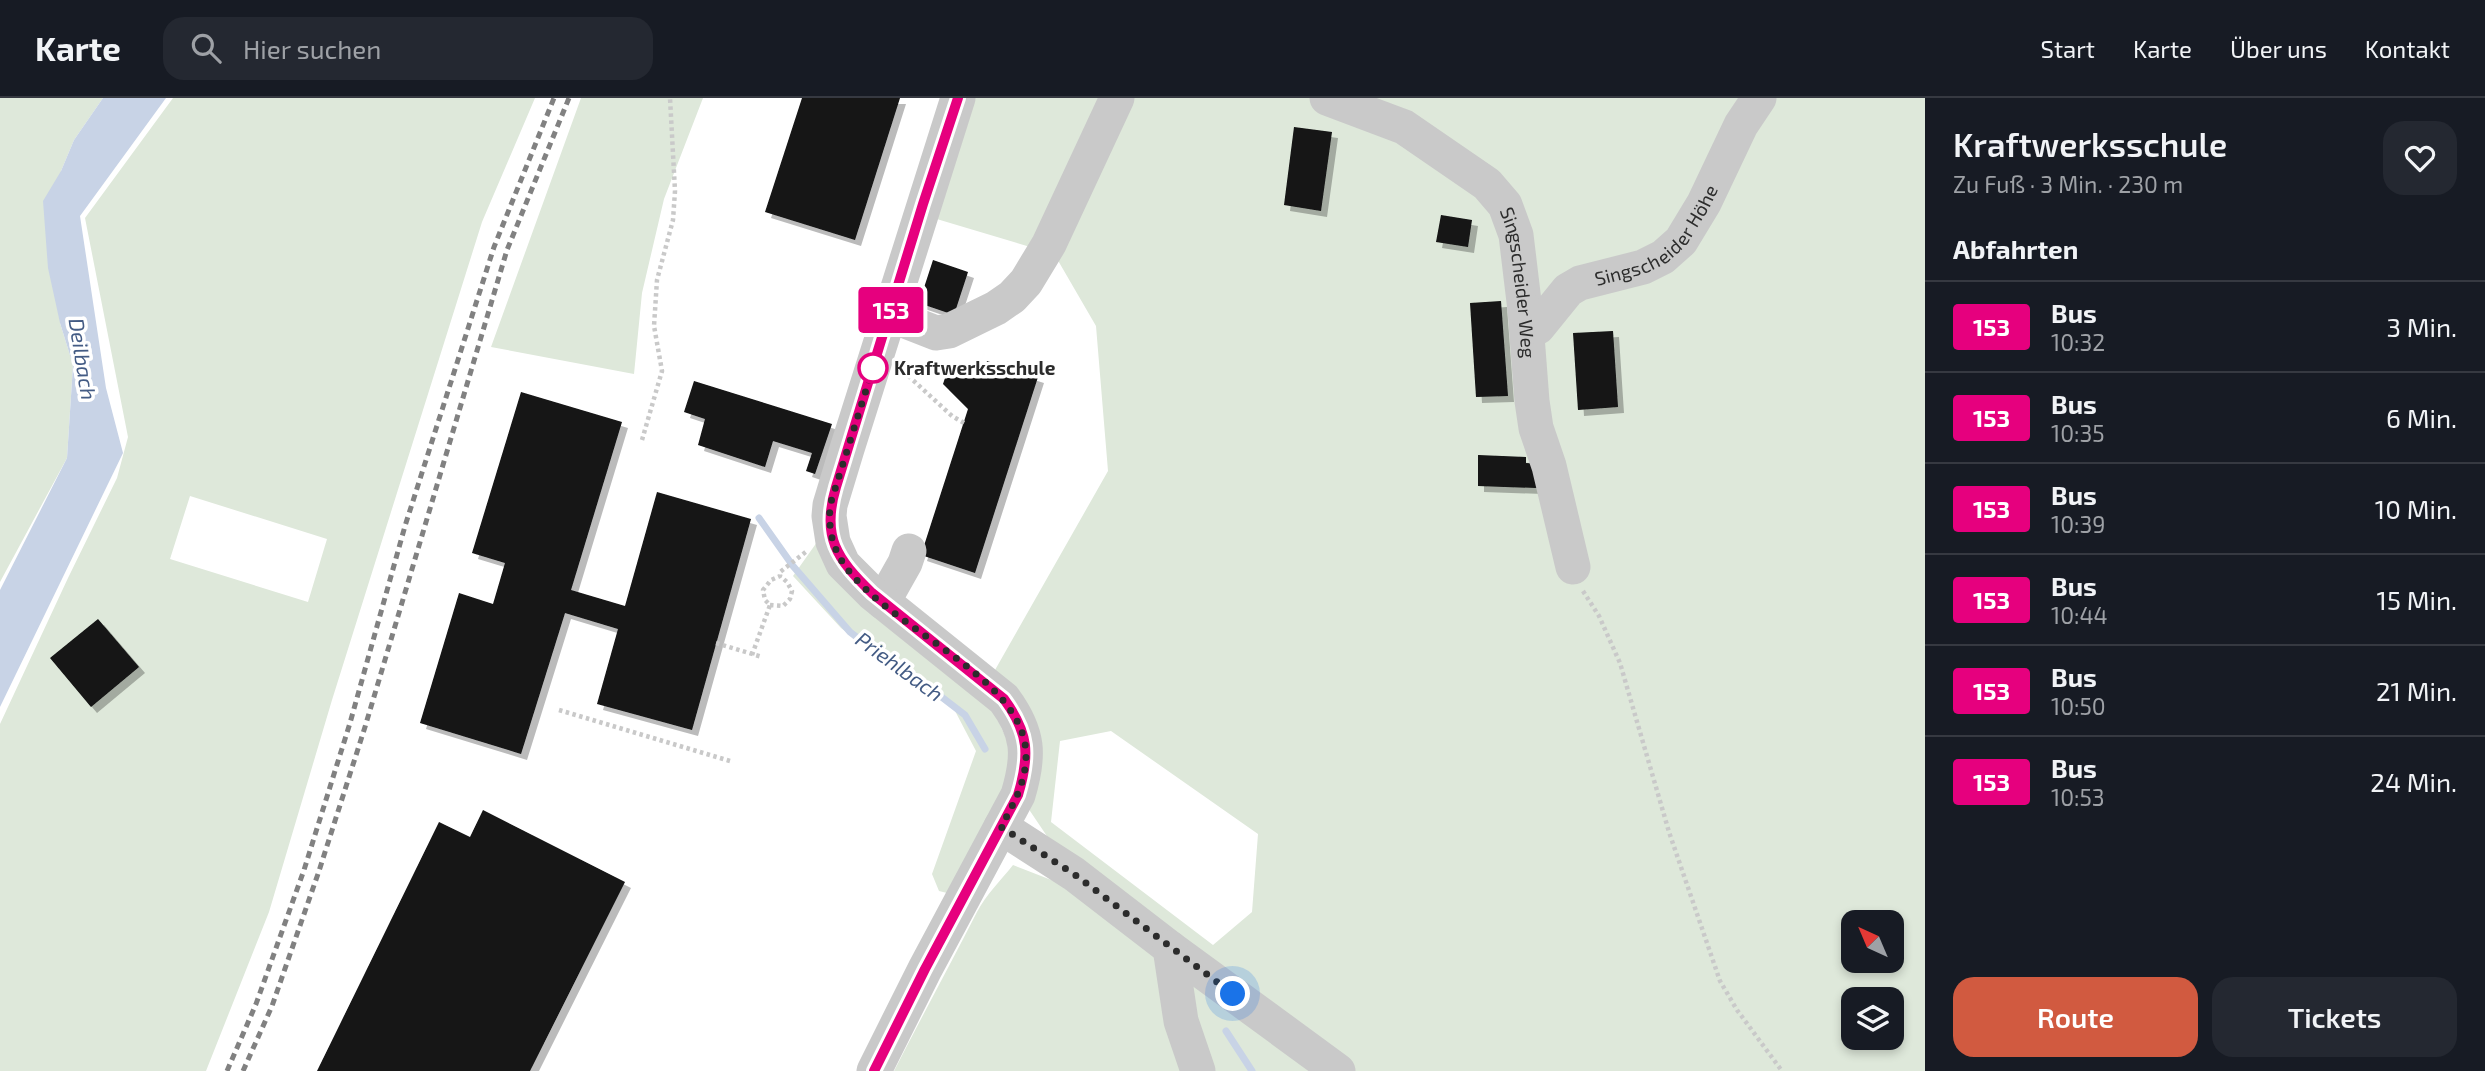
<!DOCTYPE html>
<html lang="de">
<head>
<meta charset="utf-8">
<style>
  body { margin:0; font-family:"Exo 2",sans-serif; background:#242831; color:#f1f3f6; height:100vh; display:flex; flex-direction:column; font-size:26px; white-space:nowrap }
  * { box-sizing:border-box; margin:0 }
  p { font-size:23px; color:#9ea1a6 }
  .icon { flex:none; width:38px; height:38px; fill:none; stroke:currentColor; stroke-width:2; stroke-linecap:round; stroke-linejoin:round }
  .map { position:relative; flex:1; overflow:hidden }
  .side { display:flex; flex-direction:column; background:#171b24; width:560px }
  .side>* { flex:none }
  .badge { padding:0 14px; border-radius:5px; font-size:24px; line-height:46px }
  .needle { width:46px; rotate:316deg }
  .buttons { position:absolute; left:1841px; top:812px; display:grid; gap:14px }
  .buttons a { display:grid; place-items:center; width:63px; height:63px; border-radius:14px; background:#171b24; box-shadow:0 4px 10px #0003; font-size:35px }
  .you { position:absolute; width:35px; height:35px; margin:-18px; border:5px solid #fff; border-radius:50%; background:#1a73e8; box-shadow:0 0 0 10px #1a73e833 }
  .map>.badge { position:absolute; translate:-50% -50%; box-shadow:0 0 0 4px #fff }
  h2 { padding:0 28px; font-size:26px; line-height:63px }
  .round { display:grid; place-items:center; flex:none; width:74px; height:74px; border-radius:21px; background:#242831 }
  .headline { display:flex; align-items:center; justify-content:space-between; height:119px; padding:0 28px }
  h1 { font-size:33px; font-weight:600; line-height:52px }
  .primary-button { display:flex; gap:14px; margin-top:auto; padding:14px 28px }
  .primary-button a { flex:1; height:80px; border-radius:21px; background:#d15a40; color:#fff; font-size:28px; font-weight:600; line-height:80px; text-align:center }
  .primary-button a+a { background:#242831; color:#f1f3f6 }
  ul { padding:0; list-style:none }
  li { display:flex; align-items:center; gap:21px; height:91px; padding:0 28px; border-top:2px solid #363941 }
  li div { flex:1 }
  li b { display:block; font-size:26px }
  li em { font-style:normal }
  li .badge { min-width:77px; font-weight:700; text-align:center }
  header { display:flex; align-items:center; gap:42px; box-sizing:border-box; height:98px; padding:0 35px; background:#171b24; border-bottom:2px solid #363941 }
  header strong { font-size:33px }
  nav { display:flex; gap:38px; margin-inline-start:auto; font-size:24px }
  .search { width:490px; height:63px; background:#242831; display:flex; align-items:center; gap:18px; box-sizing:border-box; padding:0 24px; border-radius:21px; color:#9ea1a6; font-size:26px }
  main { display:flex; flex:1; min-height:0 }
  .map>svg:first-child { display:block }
  .green { fill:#dee8da; fill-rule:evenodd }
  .water { fill:#c8d3e6 }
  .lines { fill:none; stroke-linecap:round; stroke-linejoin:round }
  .stream { stroke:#c8d3e6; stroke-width:7 }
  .building { fill:#131313; filter:url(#shadow) }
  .path { stroke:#c9c9c9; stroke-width:4.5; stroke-dasharray:3.5 3.5; stroke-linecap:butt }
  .minor { stroke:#c9c9c9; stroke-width:35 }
  .rail { stroke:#818181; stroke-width:5; stroke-dasharray:7 5; stroke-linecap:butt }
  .line-casing { stroke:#fff; stroke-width:16 }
  .line { stroke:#e6007e; stroke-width:10 }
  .walk { stroke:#2c2c2c; stroke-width:7; stroke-dasharray:0 12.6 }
  .stop-dot { fill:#fff; stroke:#e6007e; stroke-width:3.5 }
  .labels { text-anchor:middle; stroke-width:7; stroke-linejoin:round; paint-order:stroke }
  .street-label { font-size:19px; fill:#2c2c2c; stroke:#fff }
  .stop-label { font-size:19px; font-weight:bold; fill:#2c2c2c; stroke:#fff; text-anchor:start }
  .water-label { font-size:21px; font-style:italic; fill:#435b84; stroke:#fff }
</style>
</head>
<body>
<header>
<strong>Karte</strong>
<div class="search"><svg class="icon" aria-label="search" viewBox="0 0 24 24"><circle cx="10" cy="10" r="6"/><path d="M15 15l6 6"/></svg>Hier suchen</div>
<nav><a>Start</a><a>Karte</a><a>Über uns</a><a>Kontakt</a></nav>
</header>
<main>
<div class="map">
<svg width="1925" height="973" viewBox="0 0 1925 973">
  <defs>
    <filter id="shadow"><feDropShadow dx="6" dy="6" stdDeviation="0" flood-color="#0004"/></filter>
  </defs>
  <rect width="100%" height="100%" fill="#fff"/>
  <path class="green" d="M0,0h103l-29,42 -13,31 -1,152 13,42 -6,93 -67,124z
    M173,0h362l-53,124 -150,478 -63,212 -63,159h-206v-347l68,-146 49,-100 11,-41 -43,-219zM190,398l137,43 -19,63 -138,-43z
    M581,0h122l-39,101 -22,94 -8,81 -143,-27z
    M968,0h957v973h-1031c27,-53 56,-106 83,-159 9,-17 24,-32 36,-47l59,23 -17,-40 -25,-37 -1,-37 -34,-104 113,-199 -12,-145 -47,-81 -12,4 -107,-32zM1111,633l147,103 -6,78 -39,33 -162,-123 9,-81zM1853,824h39v39h-39zM1853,901h39v39h-39z
    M827,430l154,157 40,84 -66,126 -16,-4 -7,-17 44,-123 -22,-42 -62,-41 -51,-40 -48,-52z"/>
  <path class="water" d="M103,0h63l-86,118 26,172 17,65 -123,254v-117l67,-132 6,-93 -13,-42 -12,-55 -5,-67 18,-30 13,-31z"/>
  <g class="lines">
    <path class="stream" d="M759,420l34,48 57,66 47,36 29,17 39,30 20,34
      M1226,933l26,40"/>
  </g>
  <path class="building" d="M802,0h98l-45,142 -90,-28z
    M1294,29l38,5 -11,79 -37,-6z
    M1441,117l31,5 -4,27 -32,-5z
    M933,162l35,12 -14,43 -35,-12z
    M1501,203l7,95 -32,1 -6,-94z
    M1613,233l5,76 -40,3 -5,-77z
    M987,263l51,16 -63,196 -54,-18 47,-146 -25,-25 7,-21 33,10z
    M694,283l138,43 -17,50 -9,-3 6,-18 -39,-12 -8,26 -67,-22 7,-26 -21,-7z
    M521,294l101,30 -51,168 54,16 32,-114 94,27 -59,211 -95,-26 21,-75 -53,-16 -44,141 -101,-31 39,-130 34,11 12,-41 -33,-10z
    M1478,357l48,2v6l11,1v24l-59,-2z
    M98,521l41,48 -48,40 -41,-49z
    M483,712l142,72 -95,189h-213l122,-249 31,15z"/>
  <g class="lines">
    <path class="path" d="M903,273l49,45 12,7
      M642,342l20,-69 -8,-45 3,-46 16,-60 2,-29 -5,-93
      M1583,493l16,25 21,47 49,169 51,149 17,29 45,61
      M770,507l13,1 7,-7 2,-8 -5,-9 -7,-6
      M716,545l46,14
      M752,557l18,-50 -5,-5 -2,-10 8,-10 9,-4v-4l27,-21
      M559,612l171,51"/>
    <g class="minor">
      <path id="s1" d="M1327,0l77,29 83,57 18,21 11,30 9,75 7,91 4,27 13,38 24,101"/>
      <path id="s2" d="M1525,212l13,17 30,-37 12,-7 63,-16 20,-10 18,-16 23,-38 37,-78 18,-27"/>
      <path d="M890,217l46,18 13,-2 47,-23 16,-11 14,-15 23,-38 68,-146"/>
      <path d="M883,504l22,-39 4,-12"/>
      <path d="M1001,729l73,47 96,74 168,123"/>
      <path d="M1170,850l11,73 17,50"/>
      <path d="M874,973l51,-102 93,-174c12,-40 11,-62 -14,-96l-132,-106 -29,-29 -10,-22 -4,-26 1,-11 17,-56 111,-351"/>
    </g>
    <path class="rail" d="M227,973l29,-67 48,-134 46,-147 55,-197 89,-279 60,-149
      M243,973l29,-65 47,-135 46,-144 142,-477 62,-152"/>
  </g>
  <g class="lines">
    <g class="line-casing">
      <path id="line" d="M874,973l51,-102 93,-174c12,-40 11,-62 -14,-96l-132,-106c-35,-34 -51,-56 -36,-106l87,-283 35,-106"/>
    </g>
    <use href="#line" class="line"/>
    <path class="walk" d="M873,270l-43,137c-1,17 0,32 7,47 34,73 192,120 189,206 -1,26 -13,47 -25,69l73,47 159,120"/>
  </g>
  <circle class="stop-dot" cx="873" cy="270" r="14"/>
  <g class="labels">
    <g class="street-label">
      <text dy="7" stroke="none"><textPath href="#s2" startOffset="178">Singscheider Höhe</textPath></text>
      <text dy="7" stroke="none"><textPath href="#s1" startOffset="290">Singscheider Weg</textPath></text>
    </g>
    <g class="stop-label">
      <text x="894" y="277">Kraftwerksschule</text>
    </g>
    <g class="water-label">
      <text transform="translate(82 261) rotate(81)" y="7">Deilbach</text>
      <text transform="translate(899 569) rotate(36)" y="7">Priehlbach</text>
    </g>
  </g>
</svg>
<div class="buttons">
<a><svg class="needle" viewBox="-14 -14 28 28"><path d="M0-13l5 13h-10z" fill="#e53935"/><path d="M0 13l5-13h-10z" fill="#9ea1a6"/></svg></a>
<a><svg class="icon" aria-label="layers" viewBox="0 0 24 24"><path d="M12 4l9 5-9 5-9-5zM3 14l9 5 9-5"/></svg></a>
</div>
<div class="you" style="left:1233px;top:896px"></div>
<b class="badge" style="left:891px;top:212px;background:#e6007e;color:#fff">153</b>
</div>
<section class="side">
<div class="headline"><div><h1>Kraftwerksschule</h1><p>Zu Fuß · 3 Min. · 230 m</p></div><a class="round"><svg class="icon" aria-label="heart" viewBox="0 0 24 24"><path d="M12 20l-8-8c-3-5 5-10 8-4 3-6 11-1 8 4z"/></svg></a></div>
<h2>Abfahrten</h2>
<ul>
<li><span class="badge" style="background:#e6007e;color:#fff">153</span><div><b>Bus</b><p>10:32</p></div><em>3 Min.</em></li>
<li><span class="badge" style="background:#e6007e;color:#fff">153</span><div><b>Bus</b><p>10:35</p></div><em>6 Min.</em></li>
<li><span class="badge" style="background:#e6007e;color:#fff">153</span><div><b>Bus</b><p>10:39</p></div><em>10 Min.</em></li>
<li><span class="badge" style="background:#e6007e;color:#fff">153</span><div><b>Bus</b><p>10:44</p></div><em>15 Min.</em></li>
<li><span class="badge" style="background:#e6007e;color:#fff">153</span><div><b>Bus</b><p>10:50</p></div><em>21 Min.</em></li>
<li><span class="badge" style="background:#e6007e;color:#fff">153</span><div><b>Bus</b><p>10:53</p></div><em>24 Min.</em></li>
</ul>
<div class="primary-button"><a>Route</a><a>Tickets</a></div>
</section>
</main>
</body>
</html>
